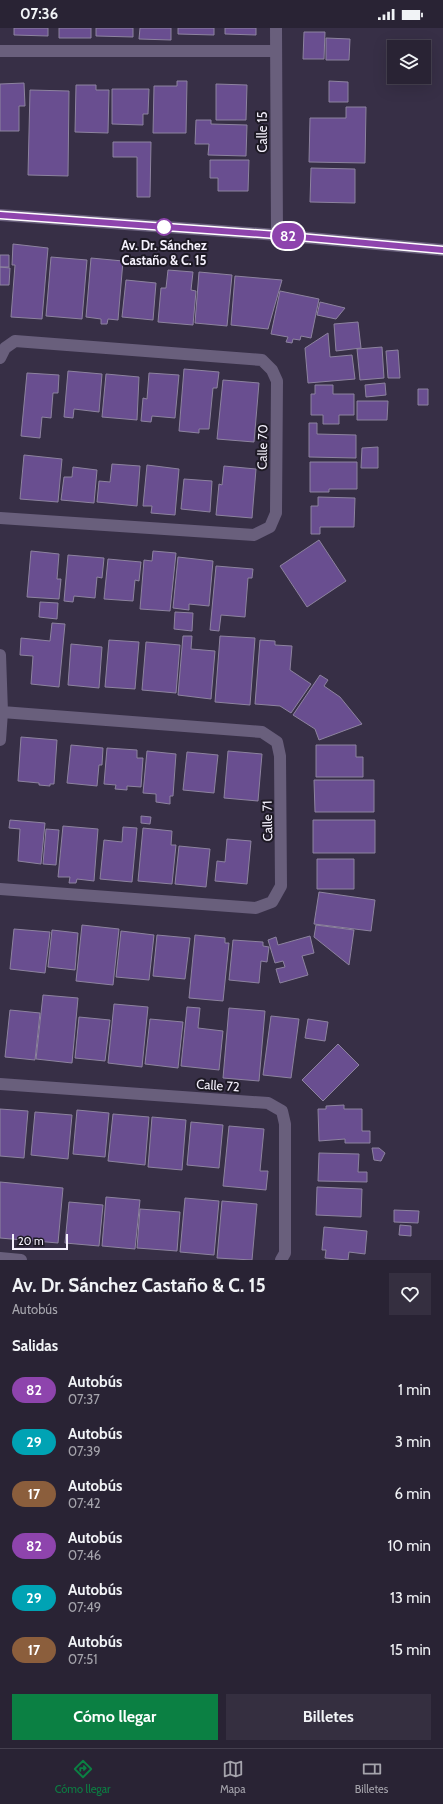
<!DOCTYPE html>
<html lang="es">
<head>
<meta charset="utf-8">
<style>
  body { margin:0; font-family:Cabin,sans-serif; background:#352f40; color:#f1f3f6; height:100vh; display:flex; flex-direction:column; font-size:15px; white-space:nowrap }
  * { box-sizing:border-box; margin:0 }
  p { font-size:13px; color:#a5a4ac }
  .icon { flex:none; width:22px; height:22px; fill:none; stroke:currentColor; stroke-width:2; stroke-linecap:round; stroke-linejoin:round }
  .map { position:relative; height:1232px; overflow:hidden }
  .sheet { display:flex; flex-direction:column; background:#292334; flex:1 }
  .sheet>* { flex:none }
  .badge { padding:0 8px; border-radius:13px; font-size:14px; line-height:26px }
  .tools { position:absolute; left:387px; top:12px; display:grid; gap:8px }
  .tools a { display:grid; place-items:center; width:44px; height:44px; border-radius:0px; background:#292334; box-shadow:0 4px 16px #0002,0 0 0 1px #45404f; font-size:20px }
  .scale { position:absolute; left:12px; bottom:10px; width:56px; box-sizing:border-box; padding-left:4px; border:2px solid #f5f1fd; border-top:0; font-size:11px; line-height:14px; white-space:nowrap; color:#f5f1fd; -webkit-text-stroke:3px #1d1924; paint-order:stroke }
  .map>.badge { position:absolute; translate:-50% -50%; box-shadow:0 0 0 2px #fff }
  h2 { padding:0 12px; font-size:15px; line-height:36px }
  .round { display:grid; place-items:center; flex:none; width:42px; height:42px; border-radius:0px; background:#352f40 }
  .head { display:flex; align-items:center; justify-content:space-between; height:68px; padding:0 12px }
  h1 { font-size:19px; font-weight:700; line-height:30px }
  .button { display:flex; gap:8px; margin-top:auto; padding:8px 12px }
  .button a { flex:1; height:46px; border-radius:0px; background:#0b8043; color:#fff; font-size:16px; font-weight:700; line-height:46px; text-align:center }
  .button a+a { background:#352f40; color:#f1f3f6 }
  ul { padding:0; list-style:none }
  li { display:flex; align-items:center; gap:12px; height:52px; padding:0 12px }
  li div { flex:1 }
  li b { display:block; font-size:15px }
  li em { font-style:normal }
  li .badge { min-width:44px; font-weight:700; text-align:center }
  .status { display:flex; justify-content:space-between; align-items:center; height:28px; padding:0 20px; background:#292334; direction:ltr }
  .status svg { height:11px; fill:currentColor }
  .menu { display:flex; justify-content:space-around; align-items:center; height:56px; border-top:1px solid #45404f; background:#292334; font-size:11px; color:#a5a4ac }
  .menu a { display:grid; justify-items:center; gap:2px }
  .menu .on { color:#0b8043 }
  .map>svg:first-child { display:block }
  .building { fill:#694e90; stroke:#8d839f }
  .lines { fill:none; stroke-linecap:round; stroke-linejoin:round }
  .minor { stroke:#695f7c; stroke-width:12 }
  .line-casing { stroke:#fff; stroke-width:9 }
  .line { stroke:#8e44ad; stroke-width:6 }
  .stop-dot { fill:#fff; stroke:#8e44ad; stroke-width:2 }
  .labels { text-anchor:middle; stroke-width:4; stroke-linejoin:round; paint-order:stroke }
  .street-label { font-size:13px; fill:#f5f1fd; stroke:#1d1924 }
  .stop-label { font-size:13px; font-weight:bold; fill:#f5f1fd; stroke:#1d1924 }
</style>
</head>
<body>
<div class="status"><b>07:36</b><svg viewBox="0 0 49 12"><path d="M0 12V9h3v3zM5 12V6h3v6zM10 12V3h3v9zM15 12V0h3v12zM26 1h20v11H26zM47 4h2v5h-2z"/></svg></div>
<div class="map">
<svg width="443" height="1232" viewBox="0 0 443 1232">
  <rect width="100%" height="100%" fill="#372f46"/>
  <path class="building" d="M14,0h34v8l-34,-1z
    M59,0h32v10h-32z
    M96,0h37v9l-37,-1z
    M140,0h31v12l-32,-1z
    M178,0h36v7l-36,-1z
    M225,0h31v7l-31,-1z
    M304,4h21l-1,27h-21z
    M326,10l24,1 -1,21h-23z
    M177,53h10l-1,52h-33l1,-47h23z
    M329,53l19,1v20h-19z
    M24,55l1,23h-6v25h-19v-47z
    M216,56l31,1 -1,35h-30z
    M76,57h20v5h13l-1,43 -33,-1z
    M112,61h37l-1,25h-5v11l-31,-1z
    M30,62l39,1 -1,85 -40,-1z
    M346,79h20l-1,56 -56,-1 1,-44h36z
    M196,92h15v4l36,1 -1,31 -38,-1 1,-11h-14z
    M113,114h38l-1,55h-13v-40h-24z
    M210,132h39l-1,31h-30v-13h-8z
    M311,140l44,1v34l-45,-1z
    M13,216l35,4 -6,71 -31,-2 4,-52h-3z
    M0,227h9v12h-9z
    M51,229l36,3 -5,59 -36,-3z
    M91,230l32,3 -5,59 -10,-1 -1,5h-6v-5l-15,-2z
    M0,239l10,1 -1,17h-9z
    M168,242l25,2 -2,18 5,1 -3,34 -35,-3 3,-34h5z
    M199,244l33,3 -5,51 -32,-3z
    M235,248l47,4 -14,49 -37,-4z
    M126,252l30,3 -3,37 -31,-3z
    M280,263l39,8 -8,39 -10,-2 -1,4 -7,-1 -1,4 -6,-1 2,-5 -17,-3z
    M320,274l25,6 -9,11 -19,-4z
    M358,294l3,26 -25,3 -2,-27z
    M328,305l2,24 22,-2 3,24 -47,4 -3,-35z
    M382,319l2,31 -24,2 -3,-31z
    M398,322l2,28h-12l-2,-27z
    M184,341l35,3 -2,16h-4l-4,41h-10v4l-20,-2z
    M68,343l34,3 -3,38 -25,-3 -1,9 -9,-1z
    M27,345l32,2 -1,18h-5l-2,25 -9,-1 -2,21 -19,-2z
    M149,345l30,2 -4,43 -23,-2 -1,6 -10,-1 2,-23 4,1z
    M106,346l33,3 -2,43 -35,-3z
    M223,352l36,3 -5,59 -37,-3z
    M385,355l1,12 -20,2 -1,-12z
    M315,357h18v9h21v21h-15v9h-16v-9h-12v-21h4z
    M418,361h10v16h-10z
    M357,373h31l-1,19h-30z
    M309,395h8v11l39,1v23l-47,-1z
    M378,419v21h-17l1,-20z
    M24,427l38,4 -4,43 -38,-3z
    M310,434h47v27h-28v3h-19z
    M112,436l28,2 -3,40 -40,-4 2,-21 11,1z
    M147,437l32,4 -4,46 -24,-2 1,-7h-9z
    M224,438l32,3 -4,49 -36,-3 3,-31 3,1z
    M73,439l24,3 -3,33 -33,-3 3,-23h8z
    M184,451l28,2 -2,31 -29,-3z
    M318,469l37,1 -1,29h-34v7h-9v-28h7z
    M319,512l27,41 -39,26 -27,-41z
    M31,523l28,3 -2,25h4l-2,20 -32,-2z
    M153,523l23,2 -6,58 -30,-2 4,-49 8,1z
    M68,527l36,3 -2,20 -5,-1 -2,21 -21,-2 -1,6 -9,-1z
    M178,529l35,4 -4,45 -20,-2v6l-16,-2z
    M108,531l33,3 -2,19 -4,-1 -2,21 -29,-2z
    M216,538l37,3 -1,9h-4l-3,39 -24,-2 -2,16 -9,-1z
    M40,574l18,1 -1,16 -18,-2z
    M175,584l18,1 -1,18 -18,-2z
    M52,595l13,1 -6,63 -28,-3 2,-28 -13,-1 1,-17 29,3z
    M183,608h9l-1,13 24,2 -4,48 -33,-4z
    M220,608l35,2 -5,67 -35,-3z
    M109,612l30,2 -4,47 -30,-2z
    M260,612l15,1v4l17,1 -2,24 21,14 -20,29 -11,-7 -25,-2z
    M146,614l34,3 -4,48 -34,-3z
    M71,616l31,3 -3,41 -31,-3z
    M320,647l8,5 -4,6 16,11 22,27 -43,16 -4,-11 -22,-14z
    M21,709l36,3 -3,44h-4v2l-11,-1v-2l-21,-2z
    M71,717l32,3 -1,17h-3l-2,21 -30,-3z
    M316,717h40v12h7v20h-47z
    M107,720l30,2v8h6l-2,29 -14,-1v4l-12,-1 1,-4 -12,-1z
    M147,723l29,3 -3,42h-3v8l-14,-2v-8l-13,-1z
    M228,723l34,3 -4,47 -34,-3z
    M187,724l31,3 -4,38 -31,-3z
    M314,752h60v32h-59z
    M141,788l10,1 -1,7 -9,-1z
    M10,792l35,3 -4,41 -23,-3 2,-32 -11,-1z
    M313,792h62v33h-62z
    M63,798l35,3 -4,52 -17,-2 -1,4h-7l1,-6h-12z
    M123,799l14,1 -5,54 -32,-3 4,-39 18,2z
    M143,800l29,3 -1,14h5l-4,39 -34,-3z
    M46,801l13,1 -3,35 -13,-1z
    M227,811l24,2 -4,43 -32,-3 2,-20 8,1z
    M179,818l31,3 -4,38 -31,-3z
    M317,831h37v30h-37z
    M319,864l56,8 -4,31 -57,-7z
    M82,897l37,4 -6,56 -37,-4z
    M316,897l38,5 -5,35 -35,-28z
    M14,901l36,3 -5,41 -35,-4z
    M52,902l26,3 -3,37 -27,-3z
    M121,903l33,4 -5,45 -33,-3z
    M157,907l33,3 -5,41 -32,-3z
    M195,907l30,3v5h4l-6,58 -34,-3z
    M310,908l4,17 -12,3 6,19 -28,8 -4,-14 9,-2 -2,-6 -8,2 -7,-23 8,-3 2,8z
    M233,912l30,2v4l6,1 -2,15 -6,-1 -2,22 -30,-3z
    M43,967l35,3 -6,65 -36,-4z
    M114,976l34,3 -6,60 -34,-4z
    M187,979l13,1 -2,20 25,3 -4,39 -38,-4z
    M229,980l36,3 -6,70 -36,-3z
    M10,982l30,3 -5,47 -30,-3z
    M271,988l28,3 -8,59 -28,-3z
    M79,989l31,3 -5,41 -30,-3z
    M150,991l33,3 -5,46 -33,-4z
    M308,991l20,3 -3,19 -20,-3z
    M338,1016l21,21 -36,36 -21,-21z
    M344,1077v4h18v22h8v12h-25v-4l-26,2 -1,-32h8v-3z
    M0,1081l28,2 -4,47 -24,-2z
    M77,1082l32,3 -4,44 -32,-3z
    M35,1084l37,3 -4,44 -37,-4z
    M113,1086l36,3 -4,48 -37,-4z
    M152,1089l34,3 -4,50 -34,-3z
    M191,1094l32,3 -4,43 -32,-3z
    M229,1098l35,3 -4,42h8l-2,19 -43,-4z
    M372,1120h7l6,5 -4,8 -7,-1z
    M319,1125l40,1 -1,18h9v10l-49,-1z
    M0,1154l63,6 -5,55 -58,-5z
    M317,1159l45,2 -1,28 -45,-2z
    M106,1169l34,3 -5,49 -33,-3z
    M185,1170l34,3 -5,54 -34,-3z
    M222,1173l35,3 -5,56 -35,-2z
    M69,1174l34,3 -4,41 -34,-3z
    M140,1181l40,3 -3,39 -40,-3z
    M394,1182l25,1 -1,12 -24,-1z
    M400,1197l11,1v10l-12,-1z
    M324,1199l43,4 -2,23 -16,-2 -1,8 -23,-2 1,-8h-4z"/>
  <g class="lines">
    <path class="minor" d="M276,0l1,207
      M0,23h276
      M0,187l277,20 166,15
      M0,330l5,-10 10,-7 247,19 10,10 5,11 -1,132 -6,14 -16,8 -254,-17
      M0,627l2,57 -2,28
      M0,861l256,19 16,-6 9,-16 -1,-130 -3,-14 -15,-10 -260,-20
      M0,1056l268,19 14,8 3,13v129l-4,7
      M0,1230l21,2"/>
  </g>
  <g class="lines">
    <g class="line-casing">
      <path id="line" d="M0,187l277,20 166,15"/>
    </g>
    <use href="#line" class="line"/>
  </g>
  <circle class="stop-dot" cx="164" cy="199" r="8"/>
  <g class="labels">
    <g class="street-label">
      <text transform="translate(262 104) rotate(-90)" y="5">Calle 15</text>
      <text transform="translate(262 419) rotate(-89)" y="5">Calle 70</text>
      <text transform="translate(267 793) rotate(-91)" y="5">Calle 71</text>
      <text transform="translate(218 1057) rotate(4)" y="5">Calle 72</text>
    </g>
    <g class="stop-label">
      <text x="164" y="222">Av. Dr. Sánchez<tspan x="164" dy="15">Castaño &amp; C. 15</tspan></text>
    </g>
  </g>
</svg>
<div class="tools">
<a><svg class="icon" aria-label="layers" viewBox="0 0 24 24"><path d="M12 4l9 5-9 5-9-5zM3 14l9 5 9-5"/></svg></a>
</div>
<div class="scale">20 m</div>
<b class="badge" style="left:288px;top:208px;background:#8e44ad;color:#fff">82</b>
</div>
<section class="sheet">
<div class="head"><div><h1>Av. Dr. Sánchez Castaño &amp; C. 15</h1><p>Autobús</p></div><a class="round"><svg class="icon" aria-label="heart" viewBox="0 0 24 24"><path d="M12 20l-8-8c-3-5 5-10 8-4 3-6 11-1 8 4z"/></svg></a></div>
<h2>Salidas</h2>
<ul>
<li><span class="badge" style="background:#8e44ad;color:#fff">82</span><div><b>Autobús</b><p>07:37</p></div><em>1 min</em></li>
<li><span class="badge" style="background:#00a3b4;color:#fff">29</span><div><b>Autobús</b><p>07:39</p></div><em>3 min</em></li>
<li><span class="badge" style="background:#8b5e3c;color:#fff">17</span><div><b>Autobús</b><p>07:42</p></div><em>6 min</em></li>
<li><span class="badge" style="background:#8e44ad;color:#fff">82</span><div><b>Autobús</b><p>07:46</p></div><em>10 min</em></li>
<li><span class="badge" style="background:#00a3b4;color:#fff">29</span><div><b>Autobús</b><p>07:49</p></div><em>13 min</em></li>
<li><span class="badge" style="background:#8b5e3c;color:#fff">17</span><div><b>Autobús</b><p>07:51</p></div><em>15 min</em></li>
</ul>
<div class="button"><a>Cómo llegar</a><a>Billetes</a></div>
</section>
<nav class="menu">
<a class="on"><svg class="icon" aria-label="directions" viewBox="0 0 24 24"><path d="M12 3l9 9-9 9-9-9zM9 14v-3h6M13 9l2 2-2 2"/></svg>Cómo llegar</a>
<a><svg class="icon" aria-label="map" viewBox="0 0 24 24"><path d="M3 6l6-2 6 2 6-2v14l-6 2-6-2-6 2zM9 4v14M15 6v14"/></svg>Mapa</a>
<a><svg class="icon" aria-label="tickets" viewBox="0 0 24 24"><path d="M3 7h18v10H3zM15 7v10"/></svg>Billetes</a>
</nav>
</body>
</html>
